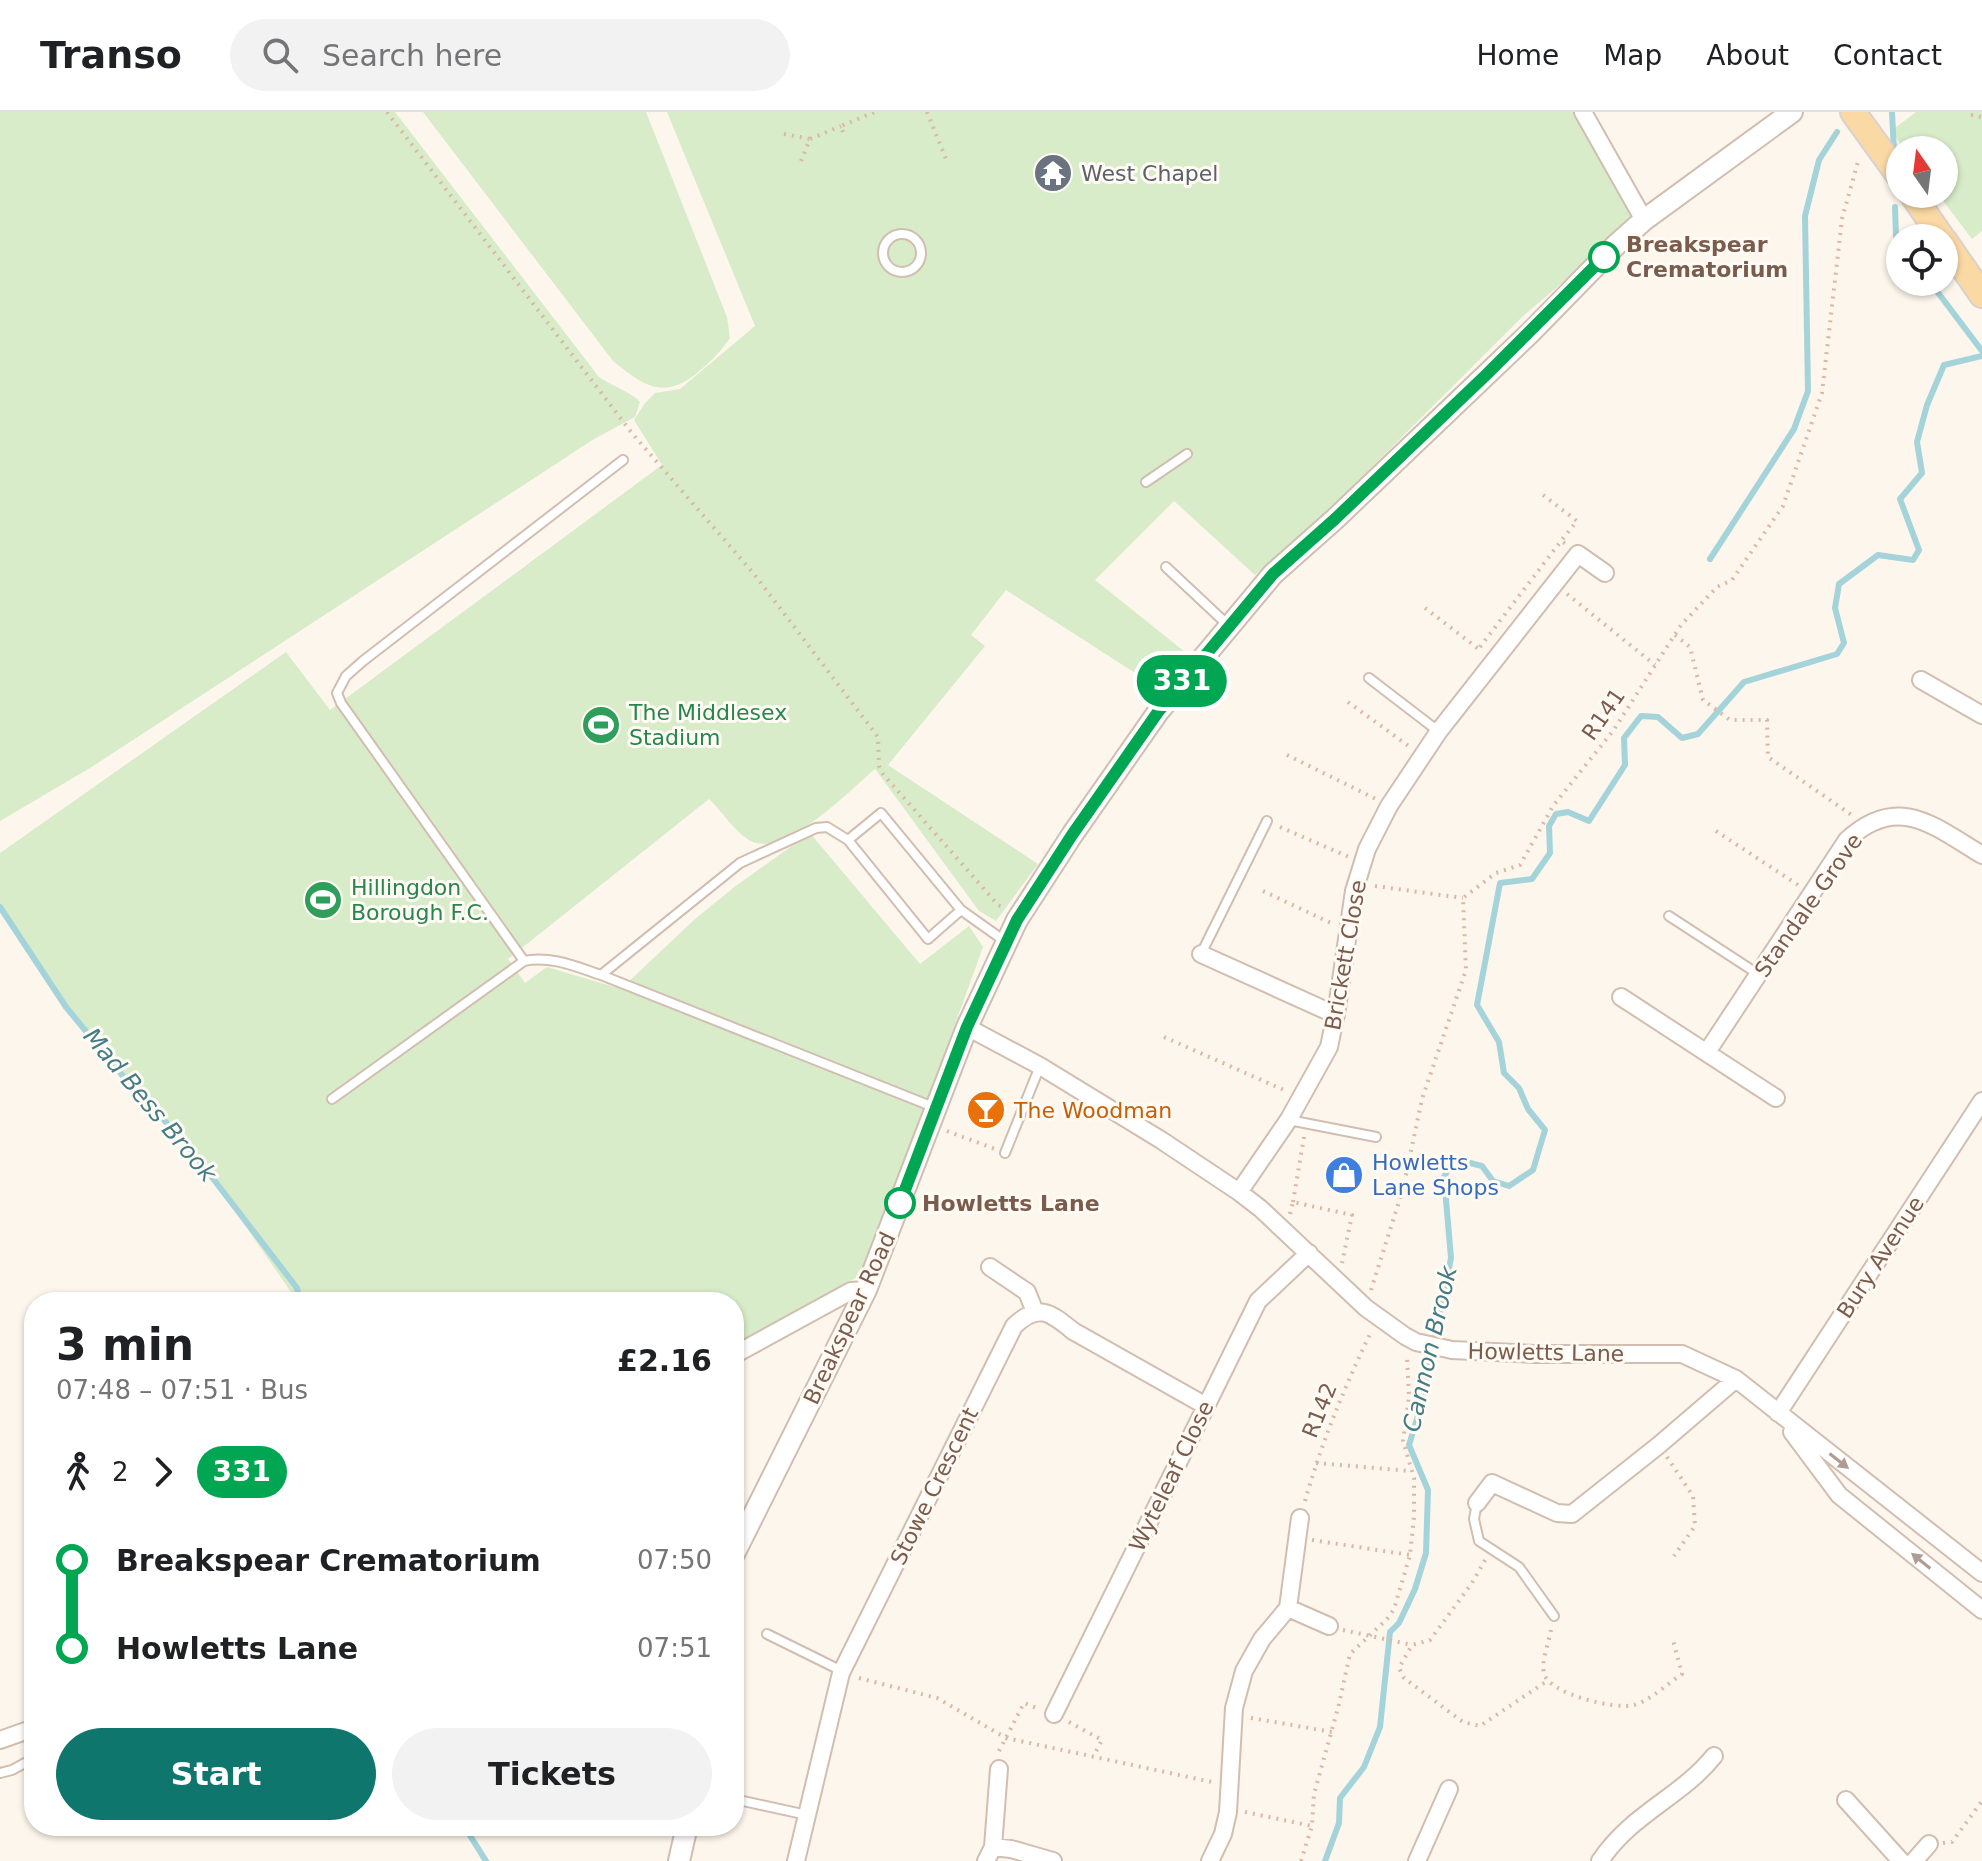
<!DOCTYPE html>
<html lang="en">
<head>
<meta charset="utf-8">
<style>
  body { margin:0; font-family:"DejaVu Sans",sans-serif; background:#f2f2f2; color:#202124; height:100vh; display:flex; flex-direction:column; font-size:30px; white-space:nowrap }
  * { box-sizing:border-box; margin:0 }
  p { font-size:26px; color:#757577 }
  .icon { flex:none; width:44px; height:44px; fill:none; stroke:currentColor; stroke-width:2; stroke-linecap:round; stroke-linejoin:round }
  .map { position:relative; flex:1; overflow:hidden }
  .panel { position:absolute; left:24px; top:1180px; width:720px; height:544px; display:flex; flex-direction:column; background:#fff; border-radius:32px; box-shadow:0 2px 6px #0004 }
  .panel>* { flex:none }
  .badge { padding:0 16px; border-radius:26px; font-size:28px; line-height:52px }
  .needle { width:52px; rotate:346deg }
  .fabs { position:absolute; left:1886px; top:24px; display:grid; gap:16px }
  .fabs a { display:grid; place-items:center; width:72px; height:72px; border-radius:50%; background:#fff; box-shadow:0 2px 6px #0004; font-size:40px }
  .map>.badge { position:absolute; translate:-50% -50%; box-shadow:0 0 0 4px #fff }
  .legs { display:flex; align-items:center; gap:12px; height:88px; padding:0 32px; font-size:26px }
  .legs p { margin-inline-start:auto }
  .summary { display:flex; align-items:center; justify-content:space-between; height:136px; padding:0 32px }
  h1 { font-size:44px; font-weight:600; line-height:60px }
  .action { display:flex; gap:16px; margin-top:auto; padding:16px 32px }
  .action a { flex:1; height:92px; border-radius:48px; background:#0f766e; color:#fff; font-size:32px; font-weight:600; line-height:92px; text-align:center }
  .action a+a { background:#f2f2f2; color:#202124 }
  ul { padding:0 32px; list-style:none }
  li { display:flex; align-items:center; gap:28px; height:88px; font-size:30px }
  li i { display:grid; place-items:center; width:12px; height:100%; margin:0 10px; background:currentColor }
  li i::after { content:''; width:20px; height:20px; margin:-10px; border:6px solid; border-radius:50%; background:#fff }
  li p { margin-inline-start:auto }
  li:first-child i { background:linear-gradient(#0000 50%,currentColor 0) }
  li:last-child i { background:linear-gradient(currentColor 50%,#0000 0) }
  header { display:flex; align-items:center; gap:48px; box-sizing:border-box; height:112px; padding:0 40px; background:#fff; border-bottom:2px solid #e0e0e0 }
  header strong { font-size:38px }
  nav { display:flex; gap:44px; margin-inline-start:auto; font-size:28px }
  .search { width:560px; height:72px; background:#f2f2f2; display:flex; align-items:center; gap:20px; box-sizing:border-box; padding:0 28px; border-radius:44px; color:#757577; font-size:30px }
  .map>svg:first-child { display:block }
  .green { fill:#d8ecc9 }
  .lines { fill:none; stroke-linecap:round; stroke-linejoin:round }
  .stream { stroke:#a5d3da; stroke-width:6 }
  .service-casing { stroke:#d1beb0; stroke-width:12 }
  .minor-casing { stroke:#d1beb0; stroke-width:20 }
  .tertiary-casing { stroke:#d1beb0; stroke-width:24 }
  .primary-casing { stroke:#dad1cd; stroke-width:28 }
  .path { stroke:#d9b8a5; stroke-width:4; stroke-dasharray:2 6; stroke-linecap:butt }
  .service { stroke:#fff; stroke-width:8 }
  .minor { stroke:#fff; stroke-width:16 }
  .tertiary { stroke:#fff; stroke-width:20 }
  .primary { stroke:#fbd9a5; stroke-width:24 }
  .oneway { fill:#af9d94 }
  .line-1-casing { stroke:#fff; stroke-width:18 }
  .line-1 { stroke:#00a651; stroke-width:12 }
  .stop-1-dot { fill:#fff; stroke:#00a651; stroke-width:4 }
  .labels { text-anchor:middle; stroke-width:6; stroke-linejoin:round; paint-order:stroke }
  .worship-label { font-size:22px; fill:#5b616d; stroke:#fffaf3; text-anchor:start }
  .stop-label { font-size:22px; font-weight:bold; fill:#7a5c4d; stroke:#fffaf3; text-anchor:start }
  .leisure-label { font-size:22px; fill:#27864d; stroke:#fffaf3; text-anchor:start }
  .street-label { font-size:22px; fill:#7a5c4d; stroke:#fffaf3 }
  .food-label { font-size:22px; fill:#c56008; stroke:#fffaf3; text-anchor:start }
  .shop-label { font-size:22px; fill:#366cbe; stroke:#fffaf3; text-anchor:start }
  .water-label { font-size:24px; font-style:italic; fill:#437c86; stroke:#fffaf3 }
</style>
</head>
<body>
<header>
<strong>Transo</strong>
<div class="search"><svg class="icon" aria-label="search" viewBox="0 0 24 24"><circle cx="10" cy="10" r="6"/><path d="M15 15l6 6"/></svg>Search here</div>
<nav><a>Home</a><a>Map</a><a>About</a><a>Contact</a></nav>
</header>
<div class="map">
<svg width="1982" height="1749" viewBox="0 0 1982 1749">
  <rect width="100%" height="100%" fill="#fdf6ec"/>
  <path class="green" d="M0,0h395l204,265c11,8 34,16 41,25l-5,15 -41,22 -504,329 -90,53z
    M423,0h223l81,205 3,21c-10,15 -20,24 -34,36 -34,26 -53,11 -83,-13z
    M667,0h909l60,108 -113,96 -206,206 -62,53 -81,-74 -79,79 90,72 -28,35 -151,-97 -35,45 14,11 -97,119 150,99 -42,57 -17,-10 -104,-142c-25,21 -93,92 -126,71 -15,-9 -27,-29 -40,-41l-201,160 17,24 22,-16 71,21 7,-3 70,-66 42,-34 73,-52 110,131 49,-38 14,21 -118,326 -131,71v-42h-441l-2,-10 -96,-139 -69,-75 -59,-72 -67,-102v-51l286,-201 44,58 332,-245 -28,-45 11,-17 10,-10 25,-4 75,-63z
    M1916,0h66v119l-10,8 -34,-45h6v-44h-39l-14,-19z"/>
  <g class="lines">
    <path class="stream" d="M1892,0l2,40
      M1895,95l1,30 4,5
      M1930,170l52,69
      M1710,447l84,-130 14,-38 -3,-175 14,-56 18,-28
      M0,795l66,100 56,68 66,71 109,142 3,14
      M464,1714l22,35
      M1325,1749l14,-38 1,-25 24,-31 16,-40 10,-95 9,-9 16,-34 11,-36 2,-63 -19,-45 13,-43 29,-144 -7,-81 10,-18 28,7 11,15 16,5 24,-16 12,-40 -17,-21 -9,-21 -15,-15 -5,-31 -22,-37 23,-122 32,-4 18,-26 -1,-27 7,-12 12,-2 21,9 36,-56 -1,-27 17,-22 17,1 24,21 16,-4 46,-52 93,-28 7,-11 -9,-35 4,-24 39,-29 35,5 6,-10 -19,-51 22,-26 -5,-31 10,-37 17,-40 38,-9"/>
    <g class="service-casing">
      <path id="service" d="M883 141a19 19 0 1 1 38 0a19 19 0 1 1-38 0Z
        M1146,370l41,-28
        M1166,455l63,59
        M1369,566l69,53
        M848,728l80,99 33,-29
        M1669,804l89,58
        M1201,842l66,-133
        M524,849l-183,-258 -4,-10 9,-17 17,-15 260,-201
        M601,863l335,133
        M332,987l192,-138c26,-6 53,6 77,14l139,-112 76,-35 11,-1 21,13 33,-27 80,97 45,32
        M1289,1008l87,17
        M1005,1041l35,-87
        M1477,1391l-3,16 5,22 40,26 35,49
        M767,1522l75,37
        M0,1661l12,-3 22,-12 -7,-27
        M734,1687l73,16"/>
    </g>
    <g class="minor-casing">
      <path id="minor" d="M1583,0l61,108
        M1921,568l61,35
        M1201,842l135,61
        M1621,885l155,101
        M967,915l73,39 121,74 78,52 22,17 105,99 39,28 11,6 36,8 83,4h147l54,25 246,194
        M1707,940l140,-212c51,-47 87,-14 135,15
        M1239,1080l50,-73 40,-72 8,-39 17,-117 13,-42 22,-43 50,-75 139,-177 27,19
        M990,1155l37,25 8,20
        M734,1243l117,-64 15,-1
        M1778,1301l204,-312
        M1792,1320l47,63 143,115
        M1477,1391l15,-20 65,30 15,1 87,-69 77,-66
        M1288,1496l41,18
        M1054,1602l204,-413 51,-48
        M0,1628l34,-12
        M1846,1688l55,61
        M993,1735l18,2 42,12
        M796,1749l45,-188 173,-347c24,-23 36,-14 59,5l133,75
        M986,1749l7,-14 6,-78
        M1210,1749l13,-27 5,-22 6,-104 10,-37 18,-32 26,-31 12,-90
        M1417,1749l32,-72
        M1600,1749c32,-48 80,-63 114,-105
        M1914,1749l15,-17"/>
    </g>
    <g class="tertiary-casing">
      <path id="tertiary" d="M734,1442l132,-264 101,-263 50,-107 55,-85 86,-123 115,-138 62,-55 195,-186 86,-88 28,-25 148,-108
        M679,1749l8,-35"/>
    </g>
    <g class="primary-casing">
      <path id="primary" d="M1853,0l47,65
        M1912,82l30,44
        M1944,128l38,55"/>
    </g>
    <path class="path" d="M387,0l244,320 123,142 124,163 1,29 4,8 115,131 6,3
      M927,0l19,47
      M1971,3l11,2
      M843,20l-2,-6 34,-14
      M784,22l26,5
      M801,49l9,-22 31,-13
      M1543,383l34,26 -16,20
      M1567,482l88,71
      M1425,496l55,42
      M1675,523l15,12 13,53 27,20h37l1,37 85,59
      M1480,535l81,-106 5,3
      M1348,590l62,45
      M1287,643l89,44
      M1280,715l69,30
      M1716,719l82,54
      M1375,774l88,12
      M1263,779l68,32
      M1164,925l120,53
      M947,1019l48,18
      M1293,1090l11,-65
      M1290,1102l3,-12 59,13 -10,48
      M1371,1178l32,-101 19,-90 44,-129 -3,-72 33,-25 24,-8 33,-59 60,-75 68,-106 36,-38 15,-7 51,-74 39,-113 20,-174 17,-61
      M1667,1345l26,39 2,30 -21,30
      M1316,1351l95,8
      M1305,1389c17,-60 40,-115 67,-171
      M1312,1428l98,15
      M1485,1448l-13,23 -42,57 -18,5 -13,23 5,10 59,44 17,4 67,-45
      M1343,1518l69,15
      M1551,1518c-2,12 -10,31 -7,43 4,21 72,37 90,32 17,-5 33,-21 48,-31l-9,-34
      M859,1566l78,20 69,40 206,44
      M1251,1606l81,14
      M1069,1610l33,18 -8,15
      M999,1639l25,-48 15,6
      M1245,1700l67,14 2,-32 24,-86 12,-54 37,-35 7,-10 16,-54 4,-38v-39l-11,-37 6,-44 -2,-42
      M1943,1731l9,-1 30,-41
      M1301,1749l11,-35"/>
    <use href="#service" class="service"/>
    <use href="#minor" class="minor"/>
    <use href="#tertiary" class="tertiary"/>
    <use href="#primary" class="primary"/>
  </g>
  <defs><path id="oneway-solid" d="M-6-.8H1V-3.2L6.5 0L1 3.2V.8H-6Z" transform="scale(2)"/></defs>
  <g class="oneway">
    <use href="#oneway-solid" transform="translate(1839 1349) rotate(38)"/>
    <use href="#oneway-solid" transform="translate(1921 1449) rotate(-141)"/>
  </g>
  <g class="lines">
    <g class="line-1-casing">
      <path id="line-1" d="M900,1091l67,-176 50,-107 55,-85 86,-123 115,-138 62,-55 152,-145 117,-117"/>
    </g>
    <use href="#line-1" class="line-1"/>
  </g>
  <defs>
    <g id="temple-disc" transform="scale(2)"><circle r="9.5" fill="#6b7280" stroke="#fffaf3"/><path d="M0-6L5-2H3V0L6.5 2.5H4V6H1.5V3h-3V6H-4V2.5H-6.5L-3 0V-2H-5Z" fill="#fff"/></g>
    <g id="stadium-disc" transform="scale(2)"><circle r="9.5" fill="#2e9e5b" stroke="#fffaf3"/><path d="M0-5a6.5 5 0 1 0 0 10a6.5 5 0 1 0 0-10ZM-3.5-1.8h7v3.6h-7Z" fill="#fff"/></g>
    <g id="bar-disc" transform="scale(2)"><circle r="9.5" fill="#e8710a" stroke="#fffaf3"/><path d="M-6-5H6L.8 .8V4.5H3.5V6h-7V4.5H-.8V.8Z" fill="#fff"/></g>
    <g id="shop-disc" transform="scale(2)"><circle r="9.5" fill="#3f7fe0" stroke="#fffaf3"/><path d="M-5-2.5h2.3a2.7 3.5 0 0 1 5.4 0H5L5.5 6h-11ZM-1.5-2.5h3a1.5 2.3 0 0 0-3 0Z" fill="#fff"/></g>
  </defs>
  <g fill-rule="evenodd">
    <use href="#temple-disc" x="1053" y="61"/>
    <use href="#stadium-disc" x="601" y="613"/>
    <use href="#stadium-disc" x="323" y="788"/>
    <use href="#bar-disc" x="986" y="998"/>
    <use href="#shop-disc" x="1344" y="1063"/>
  </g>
  <g class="stop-1-dot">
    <circle cx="1604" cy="145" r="14"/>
    <circle cx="900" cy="1091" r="14"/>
  </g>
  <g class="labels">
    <g class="worship-label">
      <text x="1081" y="69">West Chapel</text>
    </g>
    <g class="stop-label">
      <text x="1626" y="140">Breakspear<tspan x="1626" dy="25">Crematorium</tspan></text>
      <text x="922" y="1099">Howletts Lane</text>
    </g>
    <g class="leisure-label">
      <text x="629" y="608">The Middlesex<tspan x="629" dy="25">Stadium</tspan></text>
      <text x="351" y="783">Hillingdon<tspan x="351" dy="25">Borough F.C.</tspan></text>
    </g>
    <g class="street-label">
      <text transform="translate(1603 602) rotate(-55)" y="8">R141</text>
      <text transform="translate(1808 793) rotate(-55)" y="8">Standale Grove</text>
      <text transform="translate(1345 843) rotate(-80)" y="8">Brickett Close</text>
      <text transform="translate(1880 1145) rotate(-57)" y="8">Bury Avenue</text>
      <text transform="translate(849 1206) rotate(-65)" y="8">Breakspear Road</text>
      <text transform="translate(1546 1240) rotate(1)" y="8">Howletts Lane</text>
      <text transform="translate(1319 1298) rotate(-68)" y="8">R142</text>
      <text transform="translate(1171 1364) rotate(-64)" y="8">Wyteleaf Close</text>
      <text transform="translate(934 1374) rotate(-64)" y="8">Stowe Crescent</text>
    </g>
    <g class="food-label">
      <text x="1014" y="1006">The Woodman</text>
    </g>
    <g class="shop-label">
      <text x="1372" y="1058">Howletts<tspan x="1372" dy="25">Lane Shops</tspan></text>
    </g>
    <g class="water-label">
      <text transform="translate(150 993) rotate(50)" y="8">Mad Bess Brook</text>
      <text transform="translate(1430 1237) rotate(-77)" y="8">Cannon Brook</text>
    </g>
  </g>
</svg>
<div class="fabs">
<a><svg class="needle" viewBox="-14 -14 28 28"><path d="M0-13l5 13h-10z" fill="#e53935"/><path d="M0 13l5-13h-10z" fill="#757577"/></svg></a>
<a><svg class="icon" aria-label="locate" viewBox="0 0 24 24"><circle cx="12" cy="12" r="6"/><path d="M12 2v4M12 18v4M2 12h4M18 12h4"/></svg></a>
</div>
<b class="badge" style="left:1182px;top:569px;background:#00a651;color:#fff">331</b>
<section class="panel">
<div class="summary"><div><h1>3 min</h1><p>07:48 – 07:51 · Bus</p></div><b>£2.16</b></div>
<div class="legs"><svg class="icon" aria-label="walk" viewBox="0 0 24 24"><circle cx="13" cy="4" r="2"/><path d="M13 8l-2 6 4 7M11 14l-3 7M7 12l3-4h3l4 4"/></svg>2<svg class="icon" aria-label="forward" viewBox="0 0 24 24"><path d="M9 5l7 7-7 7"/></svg><b class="badge" style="background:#00a651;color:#fff">331</b></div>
<ul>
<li><i style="color:#00a651"></i><b>Breakspear Crematorium</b><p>07:50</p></li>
<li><i style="color:#00a651"></i><b>Howletts Lane</b><p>07:51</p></li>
</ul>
<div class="action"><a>Start</a><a>Tickets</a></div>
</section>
</div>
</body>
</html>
